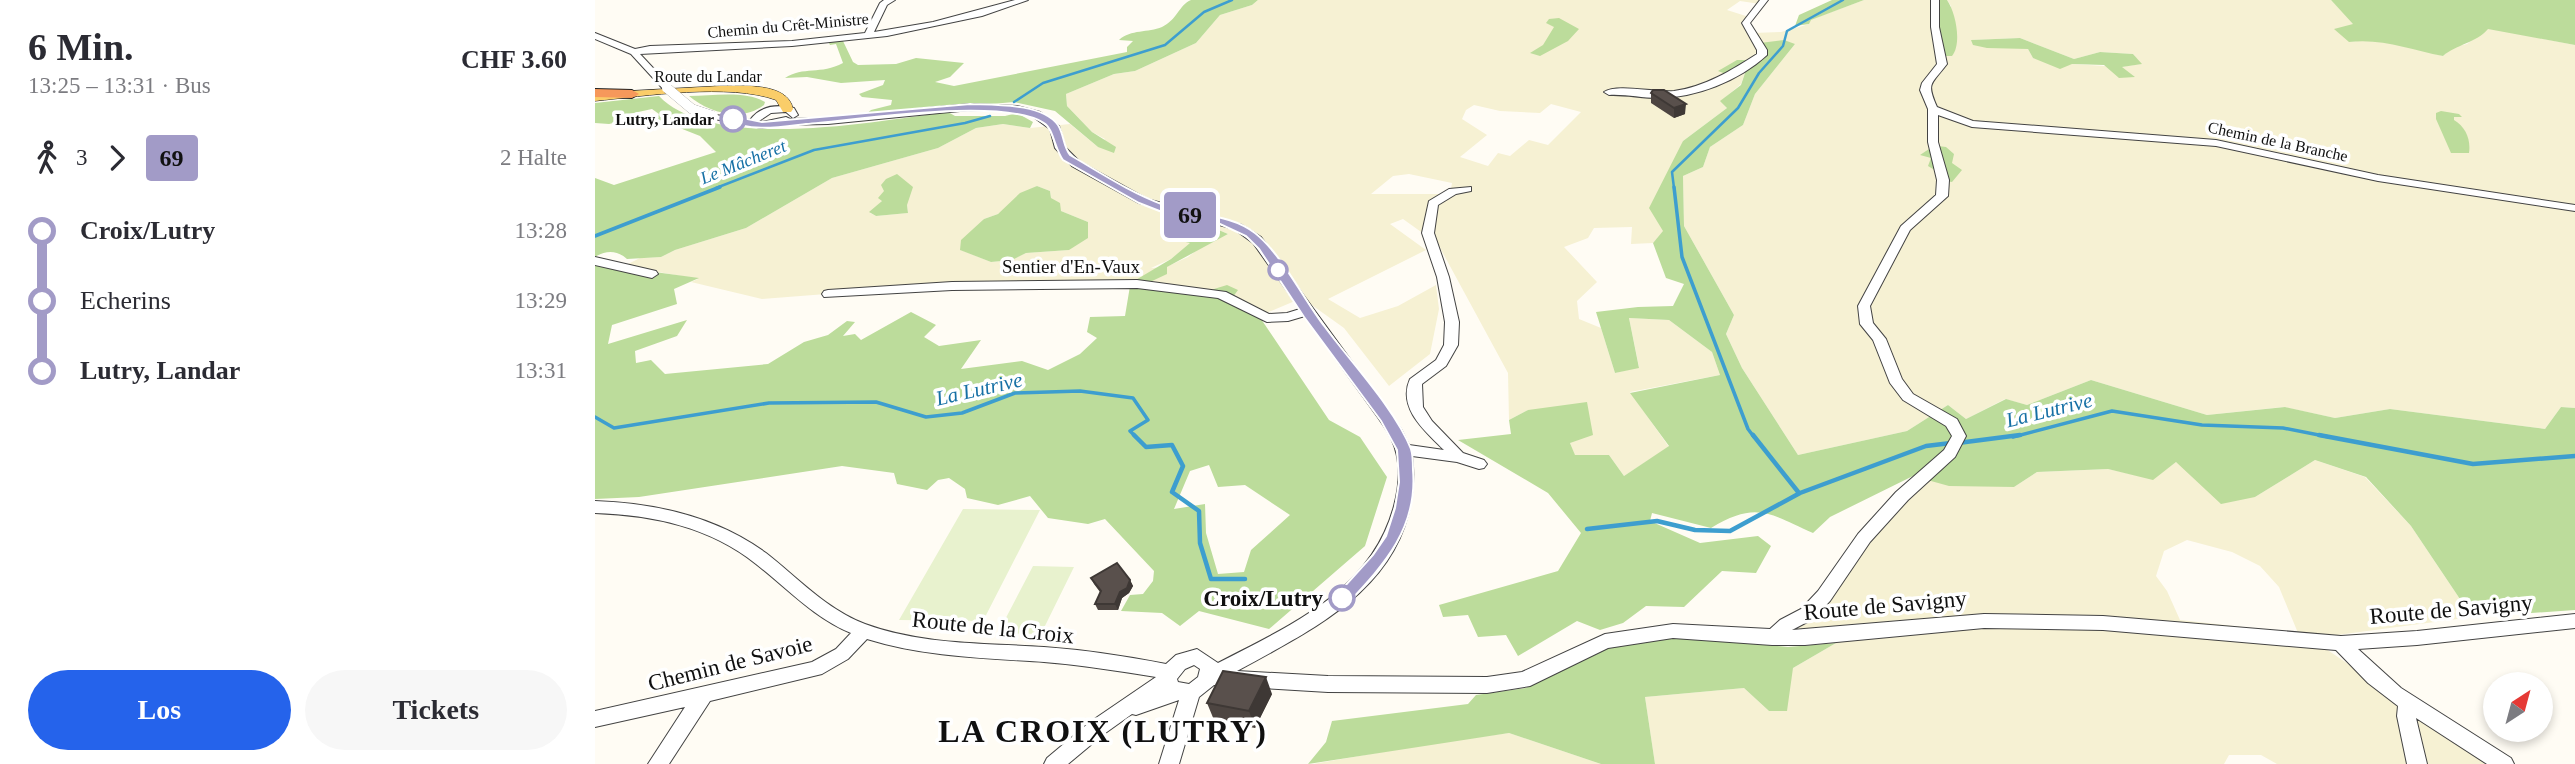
<!DOCTYPE html>
<html lang="de">
<head>
<meta charset="utf-8">
<style>
  body { margin:0; font-family:"Times New Roman",serif; background:#f7f7f7; color:#2b2b33; height:100vh; display:flex; flex-direction:column; font-size:26px; white-space:nowrap }
  * { box-sizing:border-box; margin:0 }
  p { font-size:23px; color:#7c7c81 }
  .icon { flex:none; width:38px; height:38px; fill:none; stroke:currentColor; stroke-width:2; stroke-linecap:round; stroke-linejoin:round }
  .map { position:relative; flex:1; overflow:hidden }
  .drawer { display:flex; flex-direction:column; background:#fff; width:595px }
  .drawer>* { flex:none }
  .badge { padding:0 14px; border-radius:5px; font-size:24px; line-height:46px }
  .needle { width:46px; rotate:36deg }
  .tools { position:absolute; left:1888px; top:672px; display:grid; gap:14px }
  .tools a { display:grid; place-items:center; width:70px; height:70px; border-radius:50%; background:#fff; box-shadow:0 4px 10px #0003; font-size:35px }
  .map>.badge { position:absolute; translate:-50% -50%; box-shadow:0 0 0 4px #fff }
  .legs { display:flex; align-items:center; gap:10px; height:77px; padding:0 28px; font-size:23px }
  .legs p { margin-inline-start:auto }
  .headline { display:flex; align-items:center; justify-content:space-between; height:119px; padding:0 28px }
  h1 { font-size:38px; font-weight:800; line-height:52px }
  .button { display:flex; gap:14px; margin-top:auto; padding:14px 28px }
  .button a { flex:1; height:80px; border-radius:42px; background:#2563eb; color:#fff; font-size:28px; font-weight:800; line-height:80px; text-align:center }
  .button a+a { background:#f7f7f7; color:#2b2b33 }
  ul { padding:0 28px; list-style:none }
  li { display:flex; align-items:center; gap:24px; height:70px; font-size:26px }
  li i { display:grid; place-items:center; width:10px; height:100%; margin:0 9px; background:currentColor }
  li i::after { content:''; width:18px; height:18px; margin:-9px; border:5px solid; border-radius:50%; background:#fff }
  li p { margin-inline-start:auto }
  li:first-child i { background:linear-gradient(#0000 50%,currentColor 0) }
  li:last-child i { background:linear-gradient(currentColor 50%,#0000 0) }
  main { display:flex; flex:1; min-height:0 }
  .map>svg:first-child { display:block }
  .farmland { fill:#f6f1d3; fill-rule:evenodd }
  .forest { fill:#bcdc9b; fill-rule:evenodd }
  .pitch { fill:#e8f2ce }
  .lines { fill:none; stroke-linecap:round; stroke-linejoin:round }
  .stream-far2 { stroke:#3d9ecf; stroke-width:2.5 }
  .stream-far1 { stroke:#3d9ecf; stroke-width:3.5 }
  .stream { stroke:#3d9ecf; stroke-width:4.5 }
  .minor-casing { stroke:#434343; stroke-width:2 }
  .major-casing { stroke:#212121; stroke-width:1 }
  .highway-casing { stroke:#212121; stroke-width:2 }
  .minor { fill:#fff; fill-rule:evenodd }
  .major { fill:#facd69; fill-rule:evenodd }
  .highway { fill:#f6985b; fill-rule:evenodd }
  .minor-bridge-casing { stroke:#434343; stroke-width:10; stroke-linecap:butt }
  .minor-bridge { stroke:#fff; stroke-width:10 }
  .wall { fill:#4d4541 }
  .shaded-wall { fill:#3e3835 }
  .building { fill:#59504c; stroke:#3e3835; stroke-width:2 }
  .line-1 { fill:#a29bc7; stroke:#fff; stroke-width:2 }
  .stop-1-dot { fill:#fff; stroke:#a29bc7; stroke-width:3.5 }
  .labels { text-anchor:middle; stroke-width:7; stroke-linejoin:round; paint-order:stroke }
  .far-street-label { font-size:16px; fill:#101010; stroke:#fff }
  .far-stop-label { font-size:16px; font-weight:bold; fill:#101010; stroke:#fff; text-anchor:end }
  .far-water-label { font-size:18px; font-style:italic; fill:#1670a5; stroke:#fff }
  .street-label { font-size:19px; fill:#101010; stroke:#fff }
  .water-label { font-size:21px; font-style:italic; fill:#1670a5; stroke:#fff }
  .near-stop-label { font-size:23px; font-weight:bold; fill:#101010; stroke:#fff; text-anchor:end }
  .near-street-label { font-size:23px; fill:#101010; stroke:#fff }
  .near-district-label { font-size:32px; font-weight:bold; letter-spacing:2px; fill:#101010; stroke:#fff }
</style>
</head>
<body>
<main>
<section class="drawer">
<div class="headline"><div><h1>6 Min.</h1><p>13:25 – 13:31 · Bus</p></div><b>CHF 3.60</b></div>
<div class="legs"><svg class="icon" aria-label="walk" viewBox="0 0 24 24"><circle cx="13" cy="4" r="2"/><path d="M13 8l-2 6 4 7M11 14l-3 7M7 12l3-4h3l4 4"/></svg>3<svg class="icon" aria-label="forward" viewBox="0 0 24 24"><path d="M9 5l7 7-7 7"/></svg><b class="badge" style="background:#a29bc7;color:#111">69</b><p>2 Halte</p></div>
<ul>
<li><i style="color:#a29bc7"></i><b>Croix/Lutry</b><p>13:28</p></li>
<li><i style="color:#a29bc7"></i><span>Echerins</span><p>13:29</p></li>
<li><i style="color:#a29bc7"></i><b>Lutry, Landar</b><p>13:31</p></li>
</ul>
<div class="button"><a>Los</a><a>Tickets</a></div>
</section>
<div class="map">
<svg width="1980" height="764" viewBox="0 0 1980 764">
  <rect width="100%" height="100%" fill="#fffcf4"/>
  <path class="farmland" d="M663,0h508l-6,4 -20,-3 -13,9 22,7 -2,6 6,10 28,-1 18,-5 10,-3 1,-4 54,-20h67l7,56h14l-1,-50 -4,-6h384l23,24 -5,18 17,-2 25,3 52,13 10,-9 14,-3 21,-16 87,17v363l-14,-1 -16,22 -155,-20 -55,9 -51,-11 -77,8 -116,-35 -64,25 -22,-6 -39,20 -18,-14 -41,26 -109,24 -56,-87 -16,-34 8,-19 -50,-89 -1,-50 20,-9 7,-20 33,-22 12,-31 40,-50 -35,-1 5,11 -19,16 -5,14 -20,17 6,7 -44,33 -20,91 -10,11 -22,1 1,-17 -38,1 -6,10 -24,9 33,35 -20,19 2,18 22,9 14,45 24,-6 -10,-49 40,2 43,32 8,23 -90,17 39,55 -45,29 -15,-21 -34,1 -5,-13 -42,-33 -19,10 -1,-47 -70,-129 -35,-25 -13,5 36,26 -98,49 32,19 38,-12 38,-21 3,24 -9,45 -41,32 -45,-58 -42,-30 -43,18 -58,-23 -71,-7 -227,2 -141,11 -71,-17 7,-3 -74,-13 16,-8 21,-1 14,-7 71,-22 86,-50 106,-30 38,-20 27,-4 27,4 40,-4 28,23 7,-8 -13,-7 -25,-26 -1,-12 48,-20 21,-3 61,-28 24,-28 32,-10zM1425,38l54,21 26,-7 33,2 8,10 -20,3 -49,-3 -39,-6 -5,-9 -57,-9zM956,104l30,8 -33,33 -19,-5 -19,16 -12,-3 -10,13 -28,-9 27,-22 -25,-16 4,-9 8,-5 26,6 40,2zM814,174l43,9 -2,11h-79l22,-18zM442,186l13,5 1,7 10,13 27,11 -19,28 -43,3 -15,7 -20,2 -30,-12 23,-31 14,-5zM289,191l23,14 1,8 -32,3 -6,-3 12,-12zM584,224l35,4 14,6 -27,13 -13,10 -22,10 -15,1 20,-9 20,-16 -13,-4 6,-6 -11,-6z
    M1720,460l50,17 46,49 61,91 -150,20 4,12 170,115h-219l-16,-9h-32l-5,9h-569l-10,-67 99,-9 25,23 24,-43 43,-25 -45,-10 22,-15 66,-88 47,-51 88,8 23,-15 71,-3 45,10 23,-17 79,35zM1592,540l45,12 28,14 19,21 19,46 -118,-13 -13,-29 -11,-15 8,-25z
    M914,733l92,31h-288l121,-21z"/>
  <path class="forest" d="M596,0h67l-6,5 -32,10 -24,28 -61,28 -21,3 -48,20 1,12 25,26 24,15 -2,6 -16,-6 -43,-36 -41,-9 -149,13 6,-5 20,-5 1,-5 -30,-3 -3,-3 24,-9 2,-5 -44,3 -34,-6 -22,1c18,-12 36,-3 58,-15l-7,-19 -6,1 -2,-4 20,-1 -5,1 10,21 5,3 38,-1 20,-6 48,5 -14,14 -15,5 19,4 173,-34v-5l6,-6 -14,-1c12,-11 29,-7 43,-13 15,-7 17,-22 29,-27z
    M1237,0h32l-53,20 -2,4 -14,2 4,-11z
    M1342,0h10c9,13 15,44 5,56h-8l-6,-31z
    M1736,0h244v45l-87,-16c-12,14 -31,15 -45,27 -32,-6 -61,-18 -94,-14l-15,-13 19,-5z
    M964,18l20,11 -11,12 -28,15 -10,-3 13,-8 11,-18 -8,-4 3,-4z
    M1425,38l54,21 26,-7 33,2 9,10 -20,3 13,10 -16,1 -15,-13 -32,-1 -12,5 -27,-11 -5,-9 -41,-1 -14,-3 -2,-5z
    M1189,40l11,4 -40,50 -12,31 -33,22 -7,20 -20,9 1,50 50,89 -8,19 16,34 56,87 109,-24 41,-26 18,14 40,-20 21,6 64,-25 116,35 78,-8 50,11 55,-9 155,20 16,-22 14,1v202l-103,7 -61,-91 -45,-49 -51,-17 -60,37 -34,7 -45,-42 -23,18 -45,-11 -71,3 -23,15 -65,-1 -36,-10 -83,41 -17,16c-44,-20 -57,-32 -102,-5l-59,-15 -2,8 50,22 58,-7 13,10 -15,27 -34,-2 -38,36 -38,-1 -23,17 -23,7 -23,-9 -59,35 -12,-21 -28,2 -10,-22 -25,2 -4,-12 119,-34 23,-38 -33,-40 -90,-53 53,-6 -2,-14 19,-10 59,-8 6,33 -23,8 5,12h34l15,21 45,-30 -39,-53 90,-18 -8,-23 -43,-32 -40,-2 10,50 -24,5 -19,-61 42,-5 35,-1 11,-22 -18,-6 -13,-35 10,-12 -14,-23 34,-67 44,-33 -7,-7 21,-16 5,-15 -20,4 -8,-3 19,-11h18l10,-6 -5,-11z
    M64,96c55,57 216,25 289,16l7,4h50l12,-3 16,9 -3,6 -27,-4 -27,4 -38,20 -106,30 -86,50 -71,22 -14,7 -34,2c-10,-9 -21,-9 -32,-2v-79l19,7 102,-33 -16,-16 -43,-17 2,-5 -7,-5 -23,5 -8,7 -12,3 -14,-1v-20z
    M94,96c23,0 56,-6 76,6l-1,3c-22,17 -55,8 -75,-9z
    M1846,111l18,3 3,3h-8v3c12,7 17,20 15,33h-18l-15,-34v-6z
    M1335,145l16,2 8,7 -2,9 10,7 -10,12 -12,-2 -2,-8 -10,-6 3,-8 -11,-3 9,-6z
    M302,174l16,13 -6,18 1,8 -32,3 -7,-4 13,-11 -4,-3 6,-7 -3,-6 5,-6z
    M442,186l13,5 1,7 9,5 1,8 27,11v16l-19,12 -43,3 -14,7 -21,2 -31,-12 1,-10 23,-21 14,-5 22,-21z
    M584,224l35,4 14,6 -61,33v7l-17,8 -16,-1 37,-22 19,-16 -13,-3 7,-7 -12,-7z
    M0,264l104,14 -25,11 3,15 -65,21 -4,19 79,-24 -10,16 -42,15 1,12 15,-3 14,14 103,-10 36,-22 24,-7 19,-14 8,1 -12,14 12,-2 6,6 50,-28 25,13 -12,12 15,9 42,-6 -20,29 61,-8 26,9 32,-16 17,-16 -10,-6 3,-15 35,-1 5,-30 71,7 26,-8 11,5 -8,11 29,15 70,104 31,17 27,40 -22,69 -96,83 -70,-18 -19,15 -18,-13 -41,-2 9,-16 13,-1 10,-13 1,-10 -49,-52 -17,5 -40,-6 -18,-22 -32,9 -31,-7 -2,-9 -16,-11 -11,2 -11,10 -30,-6 -3,-11 -52,-7 -203,31 -44,2zM614,465l9,22 27,-2 45,30 -39,35 -7,22 -26,2 -12,-41 -1,-29 -31,5 16,-38z
    M1094,637l99,10 48,-4 -43,25 -6,43h-18l-25,-23 -99,9 10,67h-54l-92,-31 -201,31 18,-22 6,-21 136,-17 8,-9 50,-7 83,-43z"/>
  <path class="pitch" d="M368,509l77,1 -57,111 -84,-1z
    M438,566l41,1 -33,67 -43,-1z"/>
  <g class="lines">
    <path class="stream-far2" d="M419,102l29,-19 122,-38 39,-33 28,-12
      M121,188l98,-38 151,-27 25,-7
      M1079,188l-2,-16 66,-64 21,-35 24,-27 4,-15 56,-31"/>
    <path class="stream-far1" d="M1079,187l8,70 66,172 6,8
      M0,236l125,-49
      M0,417l19,11 155,-25 107,-1 50,15 36,-4 53,-20 65,-2 53,7 15,22 -18,11 6,6
      M1418,437l99,-26 90,14 81,3 46,9"/>
    <path class="stream" d="M539,435l12,12 26,-2 11,21 -11,26 27,19 1,32 11,36h34
      M1158,435l46,58
      M1724,435l154,29 102,-8
      M1363,443l62,-8
      M992,529l70,-8 38,9 35,1 70,-38 126,-47 25,-3"/>
    <g class="minor-casing">
      <path id="minor" d="M289,0h11l-8,5 -13,27 59,-10 82,-22h13l-46,16 -95,20 -95,10 -152,8 30,32v4h-6l-33,-36 -36,-15v-6l40,16 15,-3 142,-5 73,-8 15,-30z
        M1165,0h8l-18,23 17,27v5c-28,26 -72,43 -109,43 -17,0 -33,-4 -49,-3l-5,-3c14,-9 51,1 70,-1 31,-4 58,-21 83,-37v-4l-15,-27z
        M1336,0h8v27l8,37c-16,21 -21,18 -10,43l36,14 243,19 162,35 197,30v6l-197,-30 -162,-35 -244,-19 -34,-12v27l11,38 -1,16 -38,34 -40,76 3,17 13,16 16,40 11,15 44,25 9,17 -11,21 -47,43 -38,42 -40,59 -17,18 -21,11 192,-16 119,2 238,20 76,-5 158,-17v14l-158,17 -59,4 43,39 110,70 3,6h-27l-71,-46 11,46h-20l-10,-48 1,-10 -30,-23 -32,-33 -233,-20 -119,-2 -179,17h-33l-99,-7 -65,10 -78,38 -43,7 -159,-1 -114,-7 -15,12 -20,67h-20l20,-64 -43,15 -4,-1 -28,20 -36,30h-24l3,-6 43,-36 66,-45c-37,-6 -75,-12 -112,-15 -60,-4 -119,-5 -177,-23l-19,20 -26,15 -112,27 -41,63h-21l37,-57 -90,20v-16l217,-49 24,-13 15,-16c-37,-15 -64,-45 -95,-69 -46,-37 -103,-49 -161,-51v-12c60,2 122,16 171,52 32,25 60,56 99,71 57,21 120,19 179,23 41,3 82,9 122,17l10,-9 21,-6 21,14c72,-38 153,-71 176,-157 6,-22 7,-47 -3,-68 -7,-14 -18,-27 -27,-40 -20,-27 -39,-55 -59,-82l-17,5 -21,1 -49,-24 -81,-10 -185,2 -128,7 -2,-3 2,-3 4,-1 124,-8 185,-2 89,12 43,22 18,-1 13,-4 -47,-66 -19,-14 -95,-26 -67,-37 -17,-18 -5,-19 -18,-13 -19,-5 -43,-1 -142,14 -50,1 -16,3 -53,-10v-4l41,6c10,-14 27,-16 44,-12l4,7 -5,3 -7,-6 -15,1 -12,8 3,1 24,-5 4,2 38,-1 142,-14 47,2 23,6 19,14 6,21 15,15 67,37 95,26 19,12 140,192 8,16 35,5c-19,-19 -47,-42 -34,-71l26,-19 8,-15 1,-23 -8,-45 -15,-44 7,-32 20,-12 22,-2v4l-15,3 -18,11 -4,28 15,44 10,45 -1,23 -12,21 -24,18 1,23 9,14 31,32 21,7 3,4 -3,4 -5,1 -22,-7 -45,-6c3,21 1,39 -4,59 -21,81 -104,119 -171,156l91,5 159,1 35,-5 83,-38 68,-10 97,5 10,-9 21,-11 17,-18 40,-57 38,-42 48,-42 8,-14 -6,-10 -43,-26 -13,-17 -17,-43 -13,-16 -2,-18 43,-80 35,-31 1,-15 -9,-38v-33l-8,-19 2,-7 15,-19 -6,-37zM599,665l6,4 -2,8 -9,7 -11,-2 -1,-3 8,-10z
        M0,257l61,14 2,3 -6,4 -57,-13z"/>
    </g>
    <g class="major-casing">
      <path id="major" d="M125,86c22,0 68,-4 73,23l-2,3h-8l-7,-12c-46,-17 -132,-4 -181,1v-8z"/>
    </g>
    <g class="highway-casing">
      <path id="highway" d="M0,89l37,1 7,4 -7,4 -37,-1z"/>
    </g>
    <use href="#minor" class="minor"/>
    <use href="#major" class="major"/>
    <use href="#highway" class="highway"/>
    <g class="minor-bridge-casing">
      <path id="minor-bridge" d="M72,88l25,21 21,7"/>
    </g>
    <use href="#minor-bridge" class="minor-bridge"/>
  </g>
  <path class="wall" d="M1056,93l34,21 -11,4 -23,-15z
    M496,578l39,2 3,6 -4,7 -7,5 -4,12h-20l-3,-6 5,-12 -6,-8z
    M677,694l-17,34 -41,-8 -7,-17z"/>
  <path class="shaded-wall" d="M1091,104l-1,10 -11,4v-10z
    M535,580l3,6 -4,7 -7,5 -4,12 -3,-6 5,-12z
    M671,677l6,17 -17,34 -6,-17z"/>
  <path class="building" d="M1058,90h11l22,14 -12,4 -23,-15z
    M522,563l13,17 -3,8 -7,4 -5,12h-20l6,-13 -10,-13z
    M628,671l43,6 -17,34 -42,-8z"/>
  <path class="line-1" d="M375,104c25,1 72,-1 88,21 6,9 5,21 12,30 31,18 61,38 94,50 29,11 66,8 91,28 26,20 49,67 70,94 25,34 71,83 86,122 2,6 2,14 2,21 5,57 -28,94 -65,133h-12l-2,-5 39,-43 13,-19 9,-28 4,-26 -2,-32 -16,-29 -77,-104 -45,-68 -13,-13 -26,-12 -58,-12 -23,-9 -76,-43c-8,-10 -10,-32 -19,-37 -41,-26 -186,-3 -238,1 -25,3 -57,9 -78,-5l5,-3 29,6z"/>
  <g class="stop-1-dot">
    <circle cx="138" cy="119" r="12"/>
    <circle cx="683" cy="270" r="9"/>
    <circle cx="747" cy="598" r="12"/>
  </g>
  <g class="labels">
    <g class="far-street-label">
      <text transform="translate(193 25) rotate(-5)" y="6">Chemin du Crêt-Ministre</text>
      <text x="113" y="82">Route du Landar</text>
      <text transform="translate(1683 141) rotate(12)" y="6">Chemin de la Branche</text>
    </g>
    <g class="far-stop-label">
      <text x="119" y="125">Lutry, Landar</text>
    </g>
    <g class="far-water-label">
      <text transform="translate(148 162) rotate(-22)" y="6">Le Mâcheret</text>
    </g>
    <g class="street-label">
      <text x="476" y="273">Sentier d'En-Vaux</text>
    </g>
    <g class="water-label">
      <text transform="translate(384 389) rotate(-13)" y="7">La Lutrive</text>
      <text transform="translate(1454 410) rotate(-14)" y="7">La Lutrive</text>
    </g>
    <g class="near-stop-label">
      <text x="728" y="606">Croix/Lutry</text>
    </g>
    <g class="near-street-label">
      <text transform="translate(1290 605) rotate(-5)" y="8">Route de Savigny</text>
      <text transform="translate(1856 609) rotate(-5)" y="8">Route de Savigny</text>
      <text transform="translate(398 627) rotate(6)" y="8">Route de la Croix</text>
      <text transform="translate(135 663) rotate(-14)" y="8">Chemin de Savoie</text>
    </g>
    <g class="near-district-label">
      <text x="508" y="742">LA CROIX (LUTRY)</text>
    </g>
  </g>
</svg>
<div class="tools">
<a><svg class="needle" viewBox="-14 -14 28 28"><path d="M0-13l5 13h-10z" fill="#e53935"/><path d="M0 13l5-13h-10z" fill="#7c7c81"/></svg></a>
</div>
<b class="badge" style="left:595px;top:215px;background:#a29bc7;color:#111">69</b>
</div>
</main>
</body>
</html>
